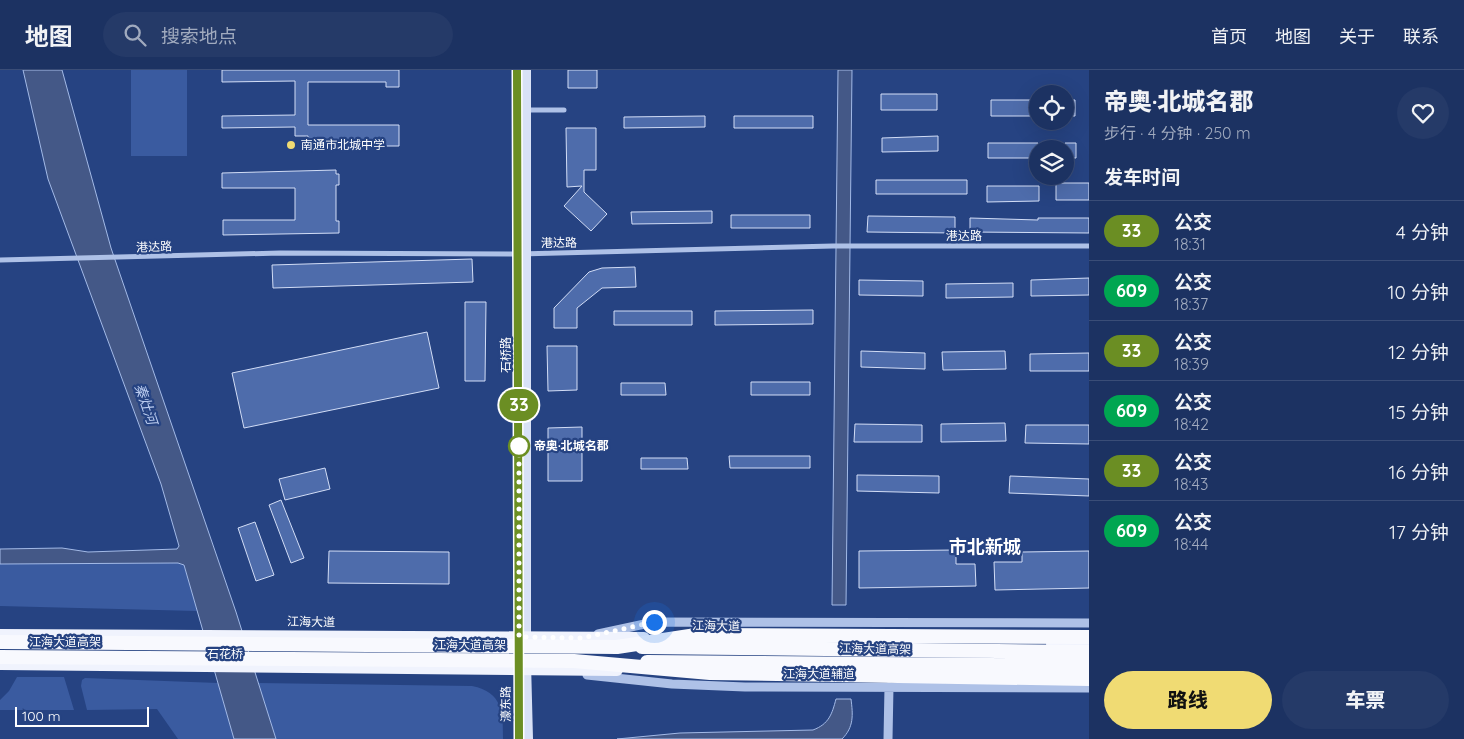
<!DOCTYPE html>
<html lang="zh">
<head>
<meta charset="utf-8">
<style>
  body { margin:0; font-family:Quicksand,"Noto Sans SC",sans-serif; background:#253a68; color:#f1f3f6; height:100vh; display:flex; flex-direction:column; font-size:19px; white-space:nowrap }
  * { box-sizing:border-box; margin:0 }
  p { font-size:16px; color:#a0aabe }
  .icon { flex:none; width:28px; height:28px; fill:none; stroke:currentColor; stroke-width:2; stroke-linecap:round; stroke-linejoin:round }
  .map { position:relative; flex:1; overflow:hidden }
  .details { display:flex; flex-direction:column; background:#1c3262; width:375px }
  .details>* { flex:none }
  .badge { padding:0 10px; border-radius:16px; font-size:18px; line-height:32px }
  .tools { position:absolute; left:1029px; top:15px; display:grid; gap:10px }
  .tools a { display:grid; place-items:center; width:45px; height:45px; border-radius:50%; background:#1c3262; box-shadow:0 5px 20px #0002,0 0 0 1px #3a4d77; font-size:25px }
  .scale { position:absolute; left:15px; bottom:12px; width:134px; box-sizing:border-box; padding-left:5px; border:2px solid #fff; border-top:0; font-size:14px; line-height:18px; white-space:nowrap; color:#fff; -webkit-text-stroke:4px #264382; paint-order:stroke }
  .you { position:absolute; width:25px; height:25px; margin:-12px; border:4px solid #fff; border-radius:50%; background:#1a73e8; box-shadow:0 0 0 8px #1a73e833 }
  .map>.badge { position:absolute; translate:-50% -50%; box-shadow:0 0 0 2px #fff }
  h2 { padding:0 15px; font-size:19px; line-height:45px }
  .round { display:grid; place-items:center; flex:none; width:52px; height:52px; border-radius:26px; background:#253a68 }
  .summary { display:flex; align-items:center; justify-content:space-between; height:85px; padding:0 15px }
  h1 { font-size:24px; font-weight:800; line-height:38px }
  .button { display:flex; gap:10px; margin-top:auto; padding:10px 15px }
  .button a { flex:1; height:58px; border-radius:30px; background:#f0db73; color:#111; font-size:20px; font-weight:800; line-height:58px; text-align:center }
  .button a+a { background:#253a68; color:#f1f3f6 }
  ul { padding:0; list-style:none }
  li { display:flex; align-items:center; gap:15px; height:60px; padding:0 15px; border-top:1px solid #3a4d77 }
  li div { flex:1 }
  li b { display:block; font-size:19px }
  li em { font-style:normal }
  li .badge { min-width:55px; font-weight:700; text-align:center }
  header { display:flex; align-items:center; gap:30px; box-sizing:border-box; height:70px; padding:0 25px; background:#1c3262; border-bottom:1px solid #3a4d77 }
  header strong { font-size:24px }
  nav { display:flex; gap:28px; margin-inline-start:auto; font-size:18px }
  .search { width:350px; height:45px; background:#253a68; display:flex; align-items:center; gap:12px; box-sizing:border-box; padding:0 18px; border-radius:28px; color:#a0aabe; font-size:19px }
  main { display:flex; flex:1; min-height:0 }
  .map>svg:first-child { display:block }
  .green { fill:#3a5ba0 }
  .water { fill:#445887; stroke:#a3bae7 }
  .building { fill:#4e6cab; stroke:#d2ddf6 }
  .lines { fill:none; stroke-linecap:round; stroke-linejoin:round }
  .minor { stroke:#aec1e7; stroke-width:5 }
  .tertiary { stroke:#aec1e7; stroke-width:9 }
  .secondary { stroke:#d8e1f6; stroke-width:10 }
  .primary { stroke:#f0f3fd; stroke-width:12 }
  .trunk { stroke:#f8f9fe; stroke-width:14 }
  .trunk-bridge { stroke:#f8f9fe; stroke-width:14 }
  .line-casing { stroke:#fff; stroke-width:11 }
  .line { stroke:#6b8e23; stroke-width:8 }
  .walk { stroke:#fff; stroke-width:5; stroke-dasharray:0 9 }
  .poi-dot { fill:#f0db73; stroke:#264382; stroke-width:2 }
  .stop-dot { fill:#fff; stroke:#6b8e23; stroke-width:2.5 }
  .labels { text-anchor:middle; stroke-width:4.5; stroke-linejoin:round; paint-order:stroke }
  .poi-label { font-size:12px; fill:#fff; stroke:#264382; text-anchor:start }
  .street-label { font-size:12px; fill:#fff; stroke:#264382 }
  .stop-label { font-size:12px; font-weight:bold; fill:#fff; stroke:#264382; text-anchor:start }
  .water-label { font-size:14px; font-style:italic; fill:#bacbee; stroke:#264382 }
  .district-label { font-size:18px; font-weight:bold; fill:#fff; stroke:#264382 }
</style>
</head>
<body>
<header>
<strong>地图</strong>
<div class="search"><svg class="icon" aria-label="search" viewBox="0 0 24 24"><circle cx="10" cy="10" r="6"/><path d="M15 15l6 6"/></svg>搜索地点</div>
<nav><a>首页</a><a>地图</a><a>关于</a><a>联系</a></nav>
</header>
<main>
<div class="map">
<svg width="1089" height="669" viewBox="0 0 1089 669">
  <rect width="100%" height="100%" fill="#264382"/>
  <path class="green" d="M131,0h56v86h-56z
    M178,493l6,2 13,46 -197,-5v-42z
    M17,607h47l10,33h-74v-10l9,-9z
    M85,608l133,5 16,56h-56l-21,-30 -70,1 -6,-24 1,-6z
    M258,613l214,3c31,6 31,27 31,53h-227z"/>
  <path class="water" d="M23,0h39l49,178 125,364 40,127h-42l-50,-174 -6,-2 -178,1v-15l62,-1 26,4 89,-3 2,-3 -18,-62 -113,-305z
    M838,0h14l-6,535h-14z
    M836,629h15c2,16 3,28 -9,40h-225l63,-6 133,-3c16,-6 19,-16 23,-31z"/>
  <path class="building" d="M222,0h177v17h-13v-5h-78v43h91v21h-91v-10h-13v-9l-73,1v-12l73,-1v-34l-73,1z
    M568,0h29v18h-29z
    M881,24h56v16h-56z
    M991,30h47v16h-47z
    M1065,30h10v16h-10z
    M705,46v11l-81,1v-11z
    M734,46h79v12h-79z
    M566,58h30v42h-12v22l23,22 -16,17 -27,-25 18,-20 -15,1z
    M938,66v15l-56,1v-14z
    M988,73h50v15h-50z
    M1065,73h11v15h-11z
    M336,100v4h3v11h-3v36h3v12l-116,2v-15h72v-32h-73v-15z
    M876,110h91v14h-91z
    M1056,113h33v17h-33z
    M987,116h52v15l-52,1z
    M712,141v12l-80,1 -1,-12z
    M731,145h79v13h-79z
    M868,146l87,1v16l-88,-1z
    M970,148l68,2v-2h51v15l-119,-1z
    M472,189l1,23 -200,6 -1,-23z
    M635,197l1,20 -34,1 -25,20v20h-23v-20l35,-36 13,-4z
    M1089,208v17l-58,1v-16z
    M859,210l64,1v15l-64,-1z
    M1013,213v14l-67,1v-14z
    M465,232h21l-1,79h-20z
    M813,240v14l-98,1v-14z
    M614,241h78v14h-78z
    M427,262l12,56 -195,40 -12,-55z
    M547,276h30v44l-29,1z
    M861,281l64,2v16l-64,-2z
    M1005,281l1,18 -63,1 -1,-18z
    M1089,283v18h-59v-17z
    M751,312h59v13h-59z
    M621,313h44l1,12h-45z
    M1005,353l1,18 -65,1v-18z
    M855,354l67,1v17h-68z
    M1026,355h63v19l-64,-1z
    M582,357v54h-34v-53z
    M729,386h81v12h-80z
    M641,388h46l1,11h-47z
    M325,398l5,21 -45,11 -6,-21z
    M857,405l82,1v17l-82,-2z
    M1010,406l79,3v17l-80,-3z
    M281,430l23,58 -13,5 -22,-58z
    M255,452l19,53 -18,6 -18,-53z
    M956,480v14h19l1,22 -117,2v-37z
    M329,481l120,1v32l-121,-1z
    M1089,481v37l-94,2 -1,-28h28v-10z"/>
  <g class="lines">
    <path class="minor" d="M525,40h39
      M0,190l280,-7 239,1 314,-8h256"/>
    <path class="tertiary" d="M598,564l56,-12 435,1
      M587,605l85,9 73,3 344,1
      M888,669l1,-52"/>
    <path class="secondary" d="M517,0l2,184
      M526,0v573
      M519,574v-376
      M519,593v76
      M526,593l2,76"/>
    <path class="primary" d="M0,565l644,3
      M1052,574h37
      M0,594l617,6"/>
    <path class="trunk" d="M642,577l447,5
      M647,592l442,4"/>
    <path class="trunk-bridge" d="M0,572l617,5 79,-12 393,2
      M0,587l574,4 136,12 379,6"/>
  </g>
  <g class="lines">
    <g class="line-casing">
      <path id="line" d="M517,0l2,669"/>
    </g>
    <use href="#line" class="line"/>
    <path class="walk" d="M519,376v191l63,1 72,-16"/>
  </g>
  <circle class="poi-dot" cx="291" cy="75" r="5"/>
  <circle class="stop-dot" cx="519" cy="376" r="10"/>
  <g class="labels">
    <g class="poi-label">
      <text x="301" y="79">南通市北城中学</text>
    </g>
    <g class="street-label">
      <text x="964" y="170">港达路</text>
      <text transform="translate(559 173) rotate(-1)" y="4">港达路</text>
      <text transform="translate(154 177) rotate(-2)" y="4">港达路</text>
      <text transform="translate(506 285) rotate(-90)" y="4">石桥路</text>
      <text transform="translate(311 552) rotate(1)" y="4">江海大道</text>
      <text transform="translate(716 556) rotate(1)" y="4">江海大道</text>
      <text x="65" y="576">江海大道高架</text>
      <text x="470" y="579">江海大道高架</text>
      <text transform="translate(875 579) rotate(1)" y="4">江海大道高架</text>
      <text x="225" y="588">石花桥</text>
      <text x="819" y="608">江海大道辅道</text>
      <text transform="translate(506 634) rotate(-91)" y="4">濠东路</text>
    </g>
    <g class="stop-label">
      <text x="534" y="380">帝奥·北城名郡</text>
    </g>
    <g class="water-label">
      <text transform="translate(146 334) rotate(71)" y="5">秦灶河</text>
    </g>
    <g class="district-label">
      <text x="985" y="483">市北新城</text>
    </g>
  </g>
</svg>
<div class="tools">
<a><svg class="icon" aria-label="locate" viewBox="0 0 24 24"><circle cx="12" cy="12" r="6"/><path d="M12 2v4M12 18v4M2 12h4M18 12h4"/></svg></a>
<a><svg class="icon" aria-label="layers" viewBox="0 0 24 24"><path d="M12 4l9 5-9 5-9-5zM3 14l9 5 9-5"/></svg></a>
</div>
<div class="scale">100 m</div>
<div class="you" style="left:654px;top:552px"></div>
<b class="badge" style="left:519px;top:335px;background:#6b8e23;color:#fff">33</b>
</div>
<section class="details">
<div class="summary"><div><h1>帝奥·北城名郡</h1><p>步行 · 4 分钟 · 250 m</p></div><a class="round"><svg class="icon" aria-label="heart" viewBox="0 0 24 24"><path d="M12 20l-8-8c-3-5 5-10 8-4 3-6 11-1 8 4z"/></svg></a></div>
<h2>发车时间</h2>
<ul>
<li><span class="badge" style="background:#6b8e23;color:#fff">33</span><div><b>公交</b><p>18:31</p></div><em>4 分钟</em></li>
<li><span class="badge" style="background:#00a651;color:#fff">609</span><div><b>公交</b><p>18:37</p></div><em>10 分钟</em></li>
<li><span class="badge" style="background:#6b8e23;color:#fff">33</span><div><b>公交</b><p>18:39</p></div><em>12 分钟</em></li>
<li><span class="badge" style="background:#00a651;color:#fff">609</span><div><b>公交</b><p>18:42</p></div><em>15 分钟</em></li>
<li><span class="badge" style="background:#6b8e23;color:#fff">33</span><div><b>公交</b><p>18:43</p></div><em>16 分钟</em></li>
<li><span class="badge" style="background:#00a651;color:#fff">609</span><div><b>公交</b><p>18:44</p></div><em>17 分钟</em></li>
</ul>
<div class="button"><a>路线</a><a>车票</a></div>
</section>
</main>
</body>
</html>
